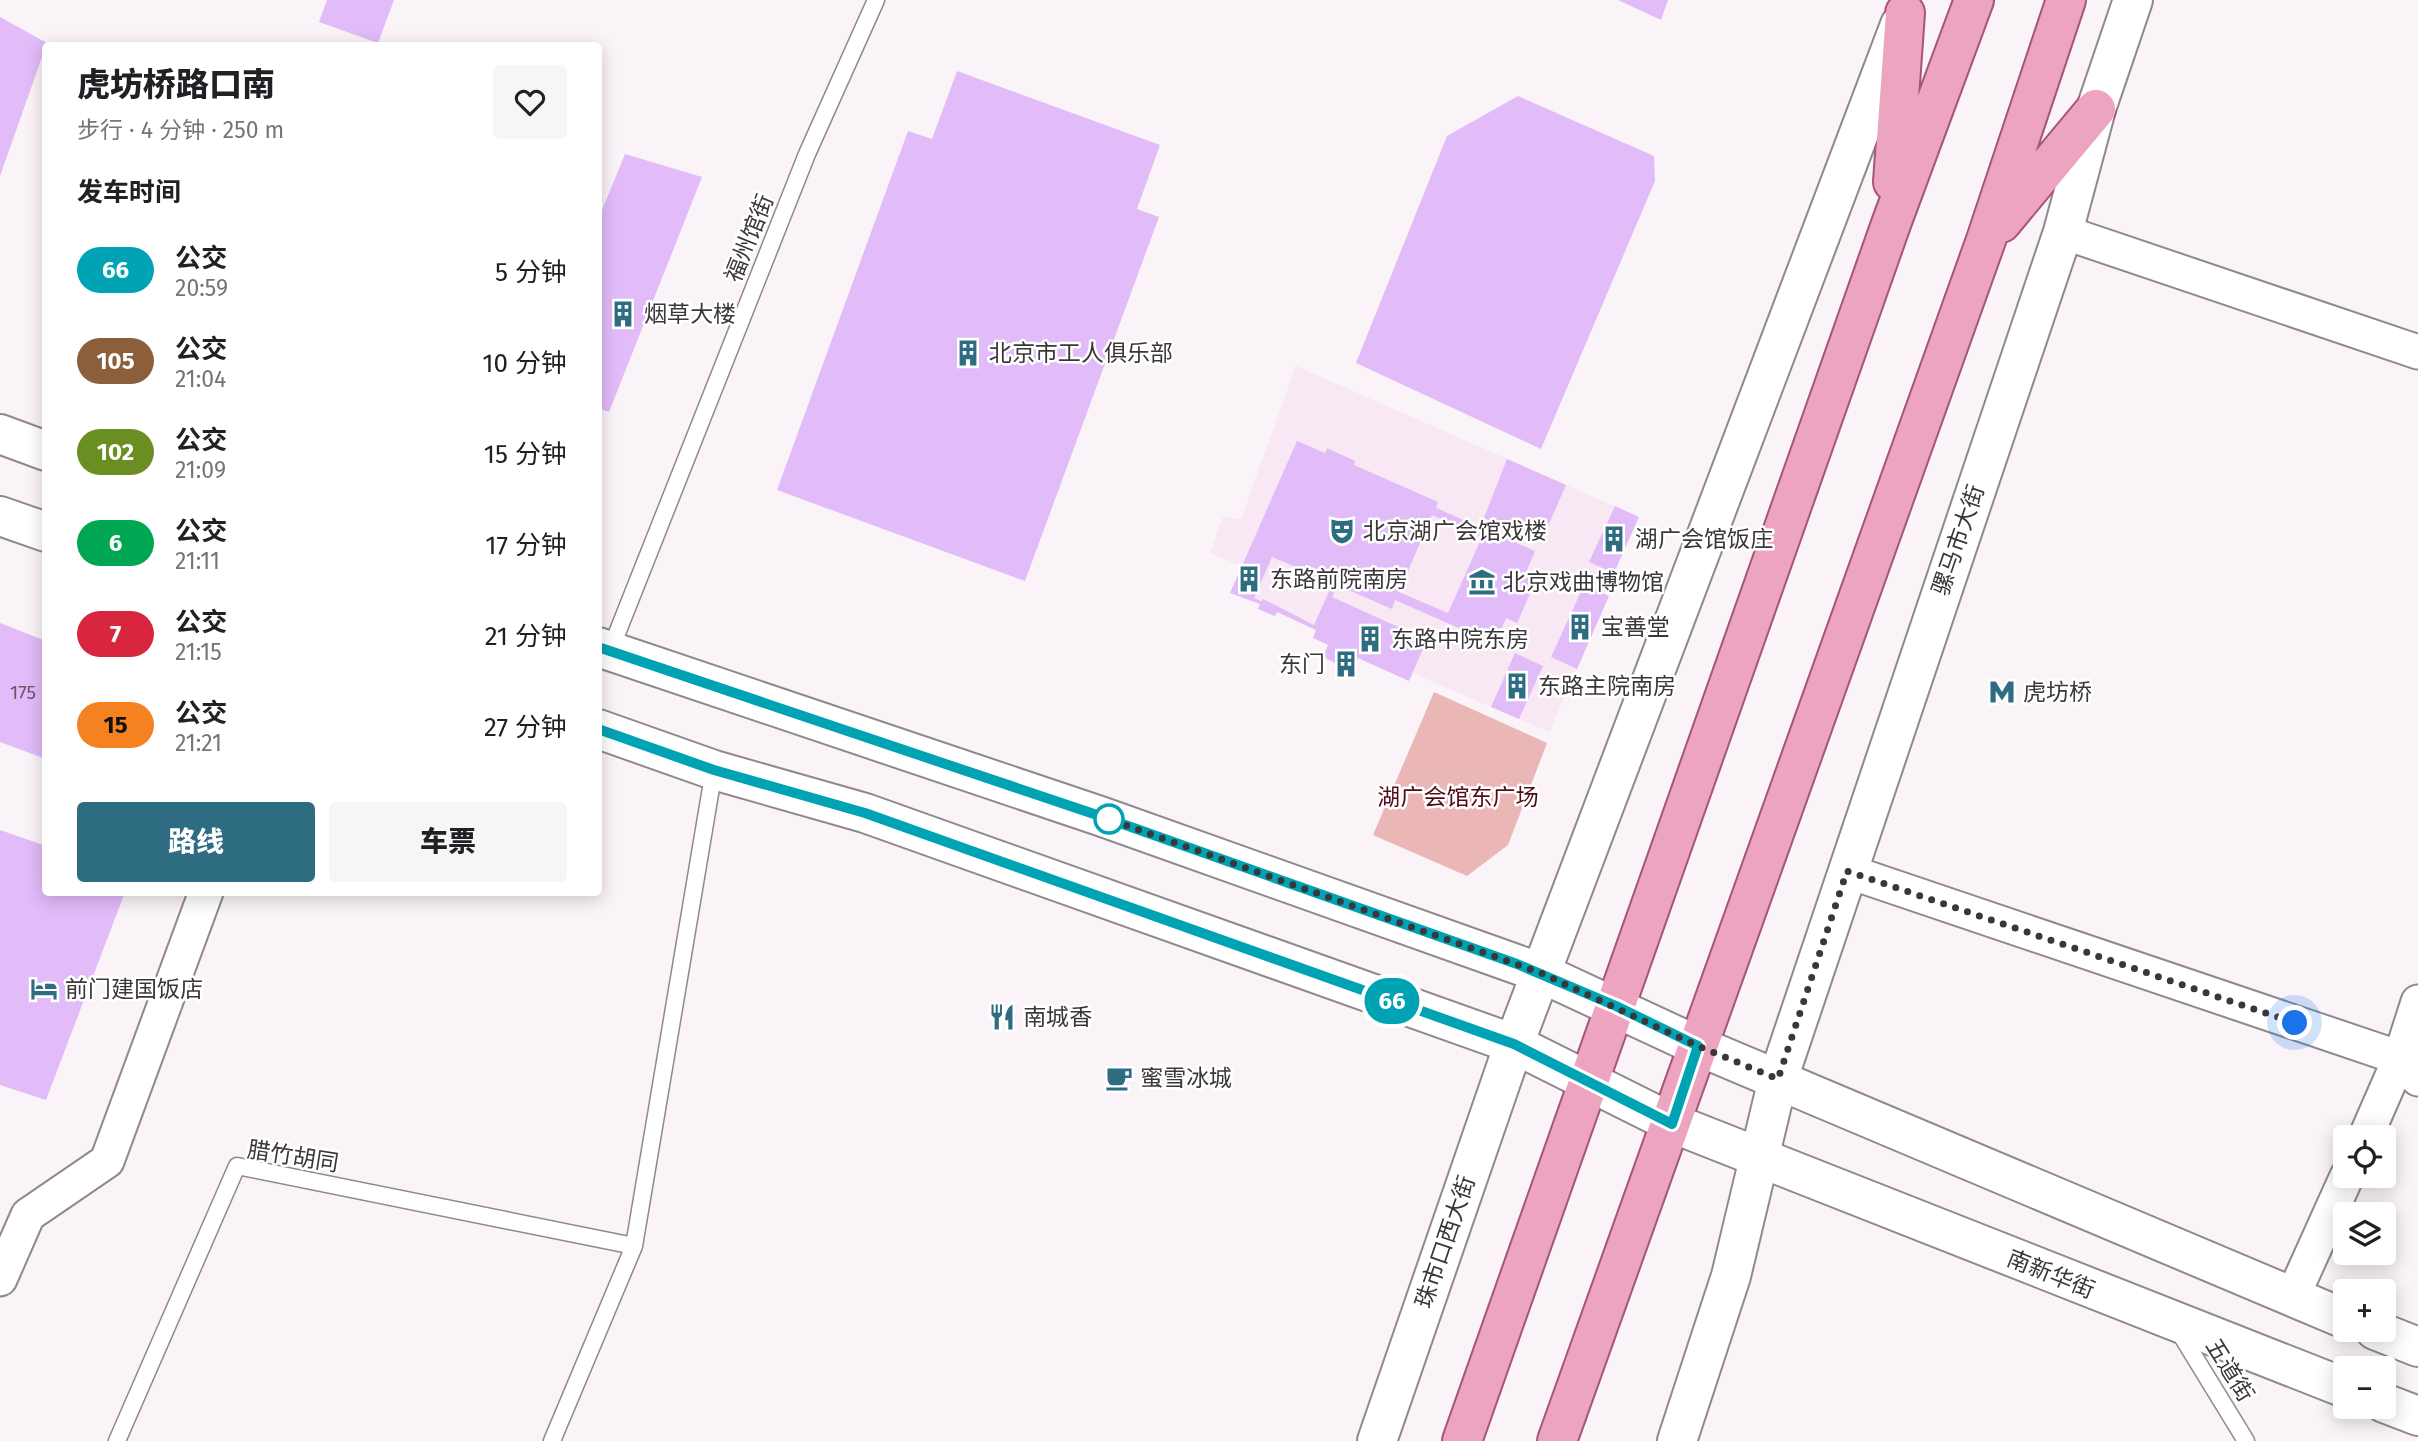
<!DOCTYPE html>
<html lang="zh">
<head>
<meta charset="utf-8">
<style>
  body { margin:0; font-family:"Fira Sans","Noto Sans SC",sans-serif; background:#f6f6f6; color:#202124; height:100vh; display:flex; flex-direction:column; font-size:26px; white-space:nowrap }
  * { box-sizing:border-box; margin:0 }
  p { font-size:23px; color:#757577 }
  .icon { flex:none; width:38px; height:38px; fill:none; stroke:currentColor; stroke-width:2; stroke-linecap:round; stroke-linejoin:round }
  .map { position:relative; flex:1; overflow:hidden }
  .sheet { position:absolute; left:42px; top:42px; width:560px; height:854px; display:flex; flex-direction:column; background:#fff; border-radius:7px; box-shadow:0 4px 18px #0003 }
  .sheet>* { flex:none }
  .badge { padding:0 14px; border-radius:23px; font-size:24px; line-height:46px }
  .fabs { position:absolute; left:2333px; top:1125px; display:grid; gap:14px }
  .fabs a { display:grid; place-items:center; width:63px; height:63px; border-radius:7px; background:#fff; box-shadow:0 4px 18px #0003; font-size:35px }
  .you { position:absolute; width:35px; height:35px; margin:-18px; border:5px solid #fff; border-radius:50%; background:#1a73e8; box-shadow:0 0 0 10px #1a73e833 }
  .map>.badge { position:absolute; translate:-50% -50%; box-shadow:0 0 0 4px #fff }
  h2 { padding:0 35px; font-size:26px; line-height:63px }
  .round { display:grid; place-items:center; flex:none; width:74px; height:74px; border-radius:7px; background:#f6f6f6 }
  .summary { display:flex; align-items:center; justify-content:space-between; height:119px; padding:0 35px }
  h1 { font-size:33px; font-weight:800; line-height:52px }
  .action { display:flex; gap:14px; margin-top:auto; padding:14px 35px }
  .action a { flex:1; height:80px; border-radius:7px; background:#2e6c82; color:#fff; font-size:28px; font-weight:800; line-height:80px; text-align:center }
  .action a+a { background:#f6f6f6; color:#202124 }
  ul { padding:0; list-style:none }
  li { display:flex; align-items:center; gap:21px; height:91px; padding:0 35px }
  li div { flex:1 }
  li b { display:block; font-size:26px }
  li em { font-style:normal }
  li .badge { min-width:77px; font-weight:700; text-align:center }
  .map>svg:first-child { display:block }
  .built { fill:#f7e8f3 }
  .green { fill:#ebb6b6 }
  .building { fill:#e2bbf9; fill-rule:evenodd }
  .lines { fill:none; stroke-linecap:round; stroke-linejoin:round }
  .lane-casing { stroke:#8f888d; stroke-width:19 }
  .street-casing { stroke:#8f888d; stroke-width:37 }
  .secondary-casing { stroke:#8f888d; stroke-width:42 }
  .primary-casing { stroke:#a55676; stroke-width:42 }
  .lane { stroke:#fff; stroke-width:16 }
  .street { stroke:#fff; stroke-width:33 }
  .secondary { stroke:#fff; stroke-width:38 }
  .primary { stroke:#eca4c1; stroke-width:38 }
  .line-casing { stroke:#fff; stroke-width:16 }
  .line { stroke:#00a3b4; stroke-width:10 }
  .walk { stroke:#3a3739; stroke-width:7; stroke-dasharray:0 12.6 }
  .stop-dot { fill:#fff; stroke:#00a3b4; stroke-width:3.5 }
  .labels { text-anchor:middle; stroke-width:5; stroke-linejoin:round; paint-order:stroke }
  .number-label { font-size:19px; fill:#645869 }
  .street-label { font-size:23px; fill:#3a3739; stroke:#fff }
  .poi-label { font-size:23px; fill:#3a3739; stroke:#fff; text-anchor:start }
  .park-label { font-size:23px; fill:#510c16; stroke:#fff }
</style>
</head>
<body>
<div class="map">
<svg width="2418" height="1441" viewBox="0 0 2418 1441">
  <rect width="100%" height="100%" fill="#faf3f8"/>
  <path class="built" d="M1296,366l343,151 -34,77 4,2 -60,136 -136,-59 -4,8 -51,-23 -6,13 -29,-14 5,-12 -12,-15 -39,-18 -2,4 -17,-7 2,-5 -30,-11 12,-27 -32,-13 13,-36 18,2z"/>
  <path class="green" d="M1434,692l113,51 -39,102 -41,31 -94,-41z"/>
  <path class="building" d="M327,0h67l-16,43 -59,-21z
    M1618,0h50l-7,20z
    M0,17l47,26 -47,133z
    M957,71l203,74 -23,64 22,8 -134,364 -248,-91 131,-359 24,8z
    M1518,96l136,60 1,25 -114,268 -185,-86 91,-227z
    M625,154l77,23 -93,235 -11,-4v-188z
    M1297,441l28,12 2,-5 28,13 -1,4 84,37 -2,6 99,43 -10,24 11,5 -19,43 -11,-5 -11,26 -100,-44 -3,9 -55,-24 -5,12 95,43 -18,41 -51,-23 -6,13 -29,-14 5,-12 -15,-7 3,-8 -39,-18 -2,4 -17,-7 2,-5 -30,-11zM1432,515l50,22 -34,76 -49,-21zM1272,557l61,26 -19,42 -51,-26 -2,2 -7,-3z
    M1507,459l59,26 -25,57 -57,-24z
    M1615,506l24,11 -25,56 -25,-11z
    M1584,585l25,11 -32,73 -26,-12z
    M0,623l46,18v118l-46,-17z
    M1515,653l28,13 -24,53 -28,-12z
    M0,830l46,16v46h79l-79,208 -46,-15z"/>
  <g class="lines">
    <g class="lane-casing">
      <path id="lane" d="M610,651l197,-497 69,-154
        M2178,1330l68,111
        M117,1441l120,-275 397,80
        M552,1441l82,-195 80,-476"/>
    </g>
    <g class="street-casing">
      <path id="street" d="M2063,232l355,120
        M1847,871l553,187 18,21
        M2365,1138l35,-80 18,-56
        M0,1279l28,-64 79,-54 99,-269
        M2292,1298l55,-122"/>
    </g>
    <g class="secondary-casing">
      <path id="secondary" d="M0,434l46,17
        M0,516l46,16
        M598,647l502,169 441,157 157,73 647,273
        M598,729l116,41 151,43 649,231 158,79 673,265
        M2375,1330l43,17
        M2384,1403l34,13
        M1377,1441l137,-397 386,-1019
        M1677,1441l54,-165 47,-197 285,-847 33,-123 37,-109"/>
    </g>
    <g class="primary-casing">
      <path id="primary" d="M1893,182l12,-169
        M2001,223l95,-114
        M1462,1441l429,-1217 83,-224
        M1557,1441l429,-1201 80,-240"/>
    </g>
    <use href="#lane" class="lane"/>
    <use href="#street" class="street"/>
    <use href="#secondary" class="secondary"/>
    <use href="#primary" class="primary"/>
  </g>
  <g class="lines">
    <g class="line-casing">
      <path id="line" d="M598,647l502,169 417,148 99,42 82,40 -26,78 -158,-80 -649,-231 -151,-43 -116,-41"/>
    </g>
    <use href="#line" class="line"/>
    <path class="walk" d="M1109,819l-9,-3 441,157 157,73 80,33 69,-208 448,152"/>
  </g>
  <defs>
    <g id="building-bare" transform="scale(2.1)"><path d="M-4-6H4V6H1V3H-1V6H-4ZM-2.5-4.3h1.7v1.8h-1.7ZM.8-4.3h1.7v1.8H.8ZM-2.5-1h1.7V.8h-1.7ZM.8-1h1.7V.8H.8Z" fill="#2e6c82" stroke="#fff" stroke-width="2.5" paint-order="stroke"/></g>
    <g id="theatre-bare" transform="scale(2.1)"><path d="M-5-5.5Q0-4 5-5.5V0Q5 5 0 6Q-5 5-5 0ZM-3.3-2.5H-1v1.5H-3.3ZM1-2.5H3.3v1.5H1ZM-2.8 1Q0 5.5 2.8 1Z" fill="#2e6c82" stroke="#fff" stroke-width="2.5" paint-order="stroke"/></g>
    <g id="museum-bare" transform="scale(2.1)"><path d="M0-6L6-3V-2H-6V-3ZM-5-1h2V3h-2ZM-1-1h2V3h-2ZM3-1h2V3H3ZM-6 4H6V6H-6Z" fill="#2e6c82" stroke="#fff" stroke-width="2.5" paint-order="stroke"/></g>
    <g id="metro-bare" transform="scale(2.1)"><path d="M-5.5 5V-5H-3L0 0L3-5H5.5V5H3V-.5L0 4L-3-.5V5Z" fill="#2e6c82" stroke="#fff" stroke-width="2.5" paint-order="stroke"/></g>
    <g id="hotel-bare" transform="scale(2.1)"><path d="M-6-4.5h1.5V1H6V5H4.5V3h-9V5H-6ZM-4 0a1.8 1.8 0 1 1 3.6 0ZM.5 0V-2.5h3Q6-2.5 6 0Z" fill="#2e6c82" stroke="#fff" stroke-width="2.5" paint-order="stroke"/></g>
    <g id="restaurant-bare" transform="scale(2.1)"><path d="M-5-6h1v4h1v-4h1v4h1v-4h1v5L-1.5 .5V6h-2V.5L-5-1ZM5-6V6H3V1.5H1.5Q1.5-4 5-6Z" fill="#2e6c82" stroke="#fff" stroke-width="2.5" paint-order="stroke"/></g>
    <g id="cafe-bare" transform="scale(2.1)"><path d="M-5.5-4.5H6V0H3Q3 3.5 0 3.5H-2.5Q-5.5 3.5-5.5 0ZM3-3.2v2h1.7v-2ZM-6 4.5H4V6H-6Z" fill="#2e6c82" stroke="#fff" stroke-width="2.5" paint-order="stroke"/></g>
  </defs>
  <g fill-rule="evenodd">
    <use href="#building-bare" x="623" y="314"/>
    <use href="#building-bare" x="968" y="353"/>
    <use href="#theatre-bare" x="1342" y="531"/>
    <use href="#building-bare" x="1614" y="539"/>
    <use href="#building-bare" x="1249" y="579"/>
    <use href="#museum-bare" x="1482" y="582"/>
    <use href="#building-bare" x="1580" y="627"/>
    <use href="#building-bare" x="1370" y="639"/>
    <use href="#building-bare" x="1346" y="664"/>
    <use href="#building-bare" x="1517" y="686"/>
    <use href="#metro-bare" x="2002" y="692"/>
    <use href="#hotel-bare" x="44" y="989"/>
    <use href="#restaurant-bare" x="1002" y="1017"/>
    <use href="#cafe-bare" x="1119" y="1078"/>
  </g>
  <circle class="stop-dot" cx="1109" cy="819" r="14"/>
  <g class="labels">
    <g class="number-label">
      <text x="23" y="699">175</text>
    </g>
    <g class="street-label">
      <text transform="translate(749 238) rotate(-68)" y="8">福州馆街</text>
      <text transform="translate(1958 540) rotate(-71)" y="8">骡马市大街</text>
      <text transform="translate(293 1156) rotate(9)" y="8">腊竹胡同</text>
      <text transform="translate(1445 1242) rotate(-71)" y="8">珠市口西大街</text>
      <text transform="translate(2051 1274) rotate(22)" y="8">南新华街</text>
      <text transform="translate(2230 1370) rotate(58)" y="8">五道街</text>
    </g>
    <g class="poi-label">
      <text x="644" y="322">烟草大楼</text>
      <text x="989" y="361">北京市工人俱乐部</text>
      <text x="1363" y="539">北京湖广会馆戏楼</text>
      <text x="1635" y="547">湖广会馆饭庄</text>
      <text x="1270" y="587">东路前院南房</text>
      <text x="1503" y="590">北京戏曲博物馆</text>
      <text x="1601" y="635">宝善堂</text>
      <text x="1391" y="647">东路中院东房</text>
      <text x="1325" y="672" text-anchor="end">东门</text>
      <text x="1538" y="694">东路主院南房</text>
      <text x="2023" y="700">虎坊桥</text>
      <text x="65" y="997">前门建国饭店</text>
      <text x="1023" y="1025">南城香</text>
      <text x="1140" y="1086">蜜雪冰城</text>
    </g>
    <g class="park-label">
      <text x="1458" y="805">湖广会馆东广场</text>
    </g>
  </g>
</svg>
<div class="fabs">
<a><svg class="icon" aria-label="locate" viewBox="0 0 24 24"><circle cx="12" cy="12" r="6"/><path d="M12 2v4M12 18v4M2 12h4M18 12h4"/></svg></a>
<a><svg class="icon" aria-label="layers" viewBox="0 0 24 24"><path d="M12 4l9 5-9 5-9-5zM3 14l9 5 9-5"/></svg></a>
<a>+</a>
<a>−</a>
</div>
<div class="you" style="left:2295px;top:1023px"></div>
<b class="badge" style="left:1392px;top:1001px;background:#00a3b4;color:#fff">66</b>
<section class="sheet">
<div class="summary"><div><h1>虎坊桥路口南</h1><p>步行 · 4 分钟 · 250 m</p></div><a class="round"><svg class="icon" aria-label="heart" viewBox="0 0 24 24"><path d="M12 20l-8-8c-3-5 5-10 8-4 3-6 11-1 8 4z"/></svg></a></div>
<h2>发车时间</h2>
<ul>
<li><span class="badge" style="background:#00a3b4;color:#fff">66</span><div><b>公交</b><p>20:59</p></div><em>5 分钟</em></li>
<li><span class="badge" style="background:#8b5e3c;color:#fff">105</span><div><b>公交</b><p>21:04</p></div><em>10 分钟</em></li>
<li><span class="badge" style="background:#6b8e23;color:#fff">102</span><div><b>公交</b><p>21:09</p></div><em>15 分钟</em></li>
<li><span class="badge" style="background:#00a651;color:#fff">6</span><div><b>公交</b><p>21:11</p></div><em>17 分钟</em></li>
<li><span class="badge" style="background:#d7263d;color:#fff">7</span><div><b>公交</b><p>21:15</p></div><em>21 分钟</em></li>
<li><span class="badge" style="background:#f58220;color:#111">15</span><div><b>公交</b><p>21:21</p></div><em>27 分钟</em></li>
</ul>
<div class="action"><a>路线</a><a>车票</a></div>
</section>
</div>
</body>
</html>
